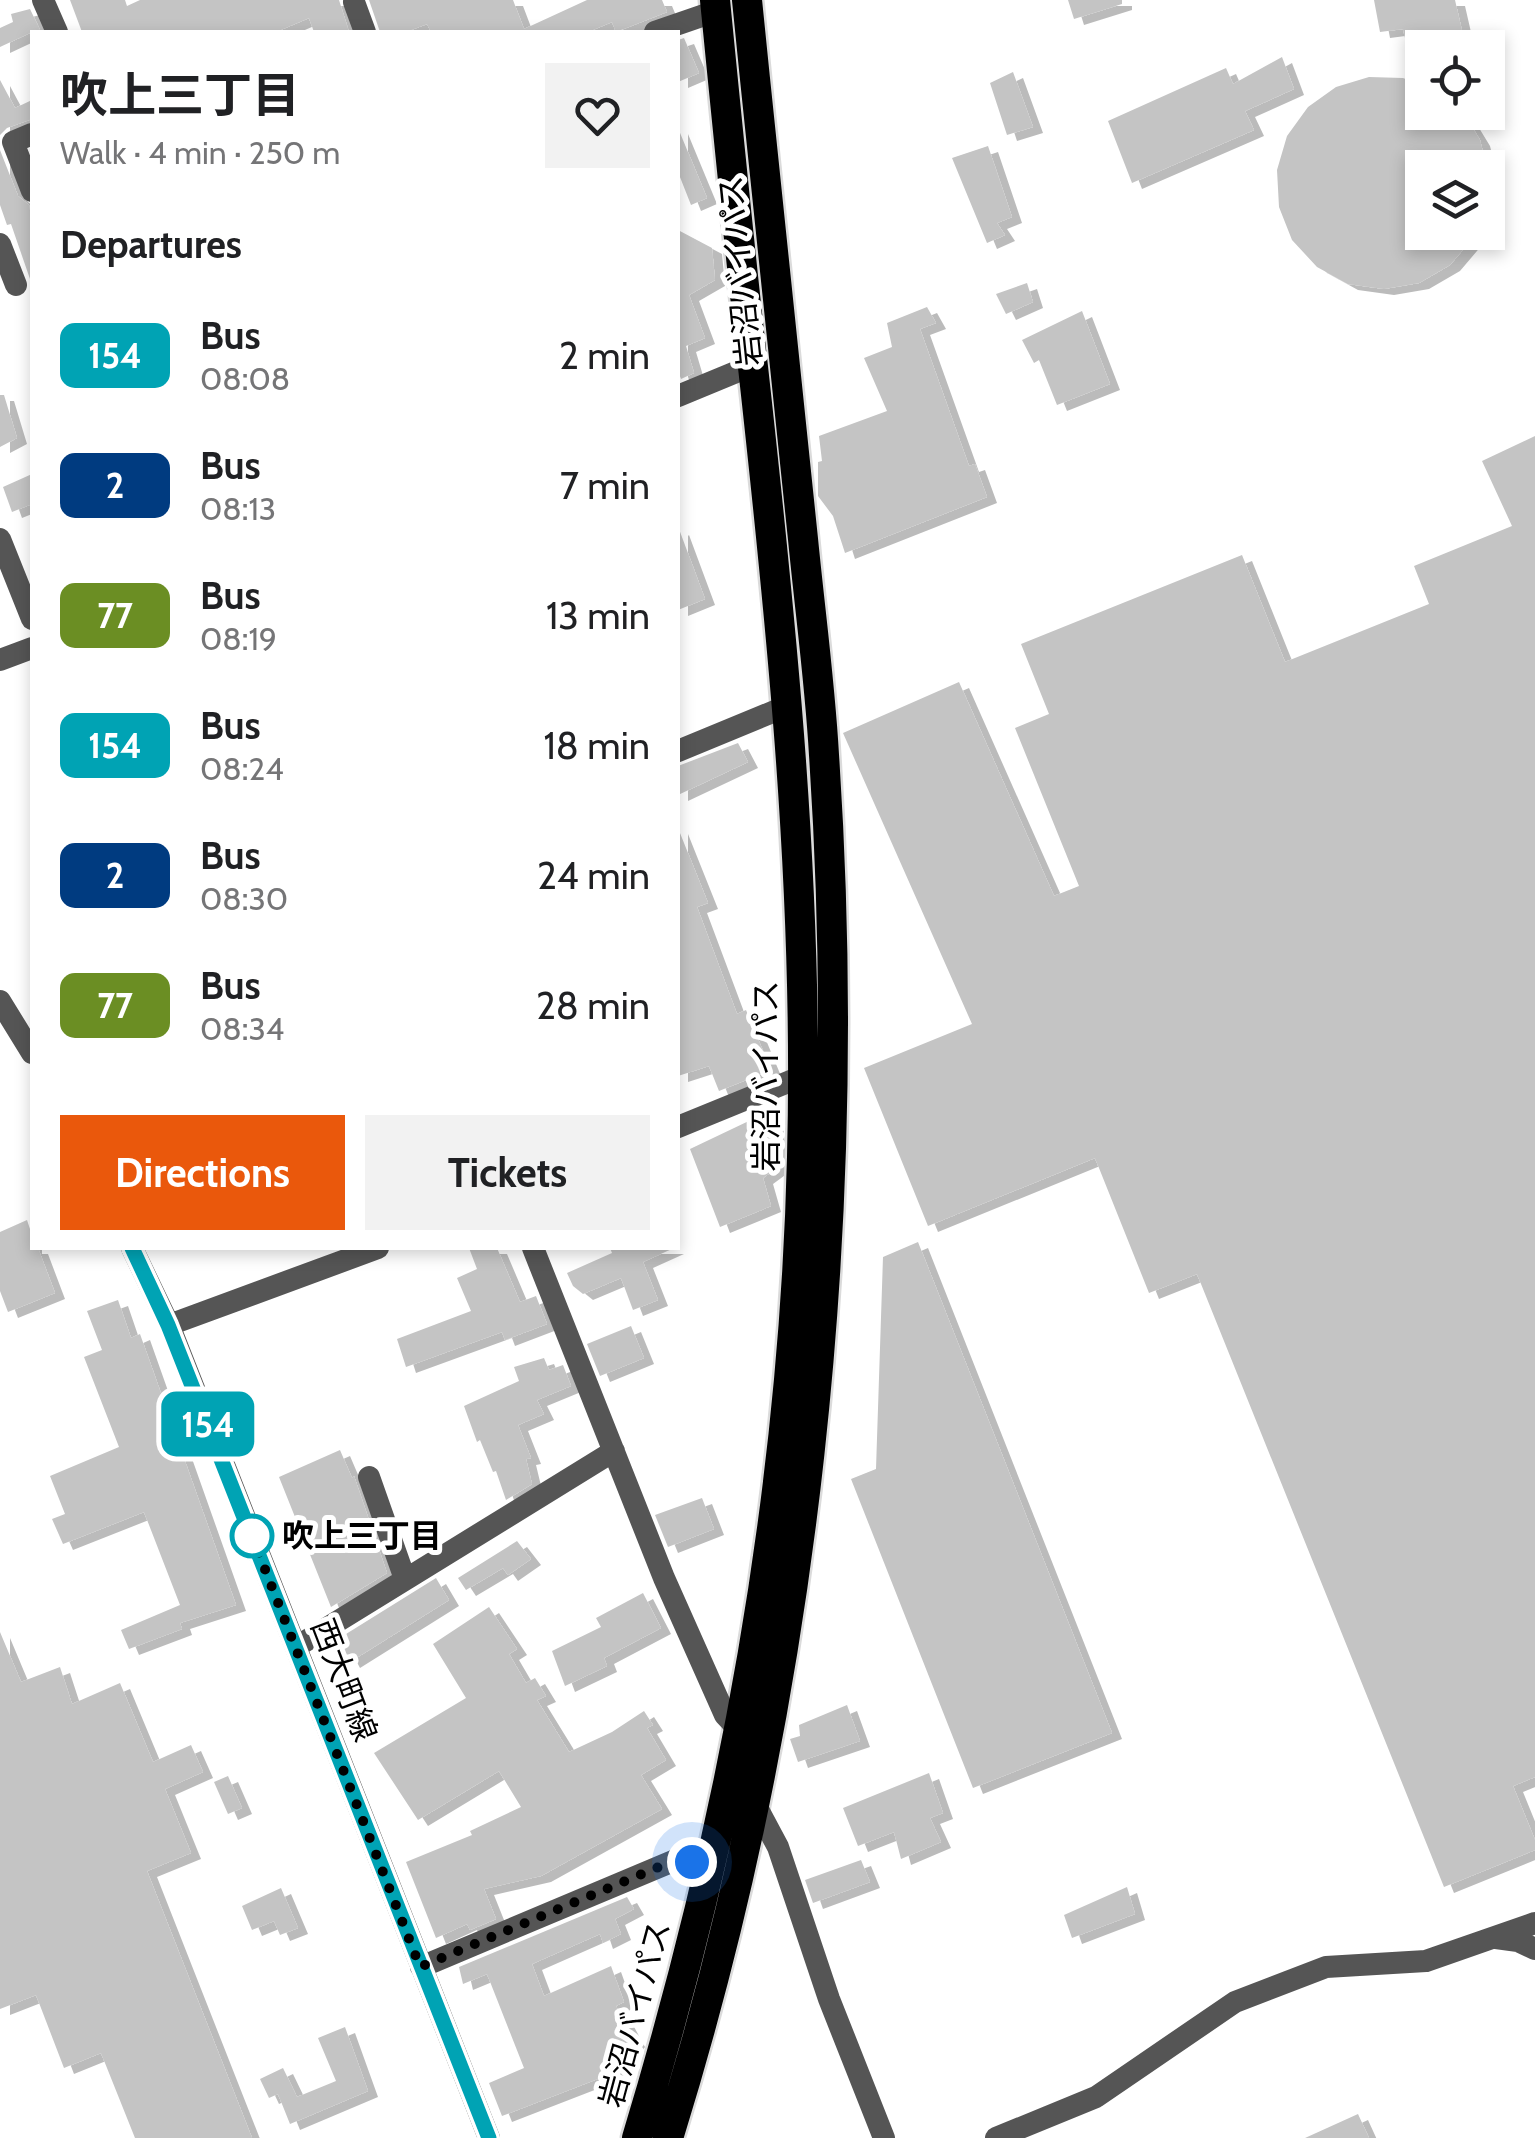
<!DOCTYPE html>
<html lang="en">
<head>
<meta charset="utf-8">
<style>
  body { margin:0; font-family:Cabin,"Noto Sans JP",sans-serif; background:#f2f2f2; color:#202124; height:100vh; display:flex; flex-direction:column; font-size:38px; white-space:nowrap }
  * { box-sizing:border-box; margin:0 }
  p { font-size:32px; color:#757577 }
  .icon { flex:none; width:55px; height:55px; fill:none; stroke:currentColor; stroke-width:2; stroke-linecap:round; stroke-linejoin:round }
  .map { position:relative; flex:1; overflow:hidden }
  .side { position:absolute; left:30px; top:30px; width:650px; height:1220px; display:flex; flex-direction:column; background:#fff; border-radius:0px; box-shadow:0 5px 15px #0003 }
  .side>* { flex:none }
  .badge { padding:0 20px; border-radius:15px; font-size:35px; line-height:65px }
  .fabs { position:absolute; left:1405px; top:30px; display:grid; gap:20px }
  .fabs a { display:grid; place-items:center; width:100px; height:100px; border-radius:0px; background:#fff; box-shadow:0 5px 15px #0003; font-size:50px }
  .you { position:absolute; width:50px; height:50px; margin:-25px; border:8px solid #fff; border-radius:50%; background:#1a73e8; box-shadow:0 0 0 15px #1a73e833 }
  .map>.badge { position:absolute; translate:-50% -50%; box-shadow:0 0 0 5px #fff }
  h2 { padding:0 30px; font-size:38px; line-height:90px }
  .round { display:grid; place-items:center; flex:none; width:105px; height:105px; border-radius:0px; background:#f2f2f2 }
  .overview { display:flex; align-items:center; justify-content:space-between; height:170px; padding:0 30px }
  h1 { font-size:48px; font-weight:700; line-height:75px }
  .action { display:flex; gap:20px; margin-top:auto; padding:20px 30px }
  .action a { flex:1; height:115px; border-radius:0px; background:#ea580c; color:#fff; font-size:40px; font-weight:700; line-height:115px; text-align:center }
  .action a+a { background:#f2f2f2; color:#202124 }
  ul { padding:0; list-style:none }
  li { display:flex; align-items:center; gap:30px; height:130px; padding:0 30px }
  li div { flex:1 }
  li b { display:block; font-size:38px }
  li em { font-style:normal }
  li .badge { min-width:110px; font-weight:700; text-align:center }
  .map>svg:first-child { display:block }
  .building { fill:#c4c4c4; filter:url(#shadow) }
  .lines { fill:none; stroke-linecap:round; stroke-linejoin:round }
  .highway-casing { stroke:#dbdbdb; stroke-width:35 }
  .minor { stroke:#555; stroke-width:22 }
  .highway { stroke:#000; stroke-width:30 }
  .line-casing { stroke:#fff; stroke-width:22 }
  .line { stroke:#00a3b4; stroke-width:15 }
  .walk { stroke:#000; stroke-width:10; stroke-dasharray:0 18 }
  .stop-dot { fill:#fff; stroke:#00a3b4; stroke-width:5 }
  .labels { text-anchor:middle; stroke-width:10; stroke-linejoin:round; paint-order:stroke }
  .street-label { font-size:32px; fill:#000; stroke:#fff }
  .stop-label { font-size:32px; font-weight:bold; fill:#000; stroke:#fff; text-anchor:start }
</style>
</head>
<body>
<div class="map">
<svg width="1535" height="2138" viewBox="0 0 1535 2138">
  <defs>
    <filter id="shadow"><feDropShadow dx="10" dy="6" stdDeviation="0" flood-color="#0004"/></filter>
  </defs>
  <rect width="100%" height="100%" fill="#fff"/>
  <path class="building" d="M70,0h55l2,6 13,-6h199l10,32h-35l-5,-14 -33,14h-194z
    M369,0h144l11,29 63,-29h75l5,12 -51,20 -4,-10 -24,10h-157l-4,-8 -21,8h-26z
    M1068,0h54v4l-48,15z
    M1374,0h81l11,48h-44v5l-15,-6 -4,-18 -23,3z
    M30,9l11,23h-9l-32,15v-19l13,-6 -2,-8z
    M684,38l15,35 -21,9v-42z
    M1282,57l12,32 -49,22 9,19 -122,53 -24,-62 118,-53 7,16z
    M1013,72l20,55 -26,8 -17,-52z
    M1369,77l34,1 19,7v27h41l17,28 7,28h-65v64h56l-28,33 -31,18 -35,6 -36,-5 -31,-17 -25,-27 -13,-33 -2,-37 10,-34 21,-29 28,-20z
    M0,80l15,28 17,-8v19l-25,9 -7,7z
    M678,128l29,70 -16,7 -13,-33z
    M988,146l24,71 -15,6 8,12 -18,8 -35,-85z
    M0,150l18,46 11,9 3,16v58h-2l-19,-55 -4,1 -7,-20z
    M678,230l34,18 3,32 -26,15 16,43 -19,8 8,27 -13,6 -3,-8z
    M1027,283l6,19 -27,12 -10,-20z
    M927,307l9,16 -16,6 49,137 6,-2 12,33 -142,56 -12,-37 -15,-20v-34l4,-1 -3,-25 68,-25 -23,-53 28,-11 -5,-24z
    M1082,311l28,73 -53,21 -18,-45 -5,3 -12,-23z
    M0,395h4l13,43 -17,9z
    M1535,436v1341l-22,9 22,54v10l-91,37 -247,-613 -48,19 -54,-135 -167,68 -64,-158 108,-44 -129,-291 116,-51 95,214 25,-10 -64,-158 34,-14 -28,-70 221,-89 43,107 144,-58 -15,-38 98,-40 -30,-65z
    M32,474v30l-20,8 -9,-25z
    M679,529l26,70 -27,11v-80z
    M738,743l10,19 -70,33v-29z
    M678,828l30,75 -11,4 40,107 9,-4 25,60 -52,21 -10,-25 -31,10z
    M772,1110l6,57 -15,11 8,28 -51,21 -30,-78z
    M27,1220l5,15v13h6l17,45 -47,19 -8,-21v-59z
    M918,1242l194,491 -139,55 -122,-309 25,-10 7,-212z
    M469,1248h28l23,54 16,-6 11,28 -42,16 -3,-8 -96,35 -9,-28 74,-28 -14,-33 20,-9z
    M610,1248h64l-31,14 15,38 -25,10 -12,-32 -38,16 -10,-8 -6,-13 45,-20z
    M118,1300l13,38 9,-4 96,271 -56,18 2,6 -53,20 -8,-19 59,-25 -36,-93 -81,32 -11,-25 13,-5 -15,-38 69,-29 -35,-90 18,-7 -15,-39z
    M631,1326l13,32 -44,18 -13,-32z
    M544,1358l5,12 14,-5 8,21 -34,14 7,14 -26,11 13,33 -5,1 6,25 -26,16 -10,-29 -3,1 -13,-32 -3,2 -13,-36 55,-25 -5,-14z
    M340,1450l12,28 2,-2 33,97 -56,34 -52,-130z
    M702,1498l12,31 -46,18 -13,-32z
    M517,1541l14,18 -23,16 -5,-7 -37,22 -8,-12z
    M436,1578l13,22 -99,62 -12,-23z
    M643,1593l18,35 -57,30 3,8 -42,20 -13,-35 49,-24 -5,-9z
    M489,1607l28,42 -8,5 17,29 9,-5 11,18 -9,4 32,52 43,-20 32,-21 9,14 -6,3 19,32 -25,15 21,34 -121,67 -57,13 12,30 -26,11 -3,-6 -31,14 -30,-76 66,-27 -2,-4 51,-24 -22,-36 -81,49 -44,-67 92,-55 -33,-54z
    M0,1632l21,50 39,-15 12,37 48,-21 33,79 38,-17 12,27 -38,17 26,64 -44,18 105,267h-117l-34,-85 -37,15 -28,-73 -36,14z
    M847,1705l13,36 -62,21 -8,-23 10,-3 -1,-11z
    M929,1773l14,40 -13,5 11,24 -40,17 -7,-27 -36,14 -15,-38z
    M228,1776l14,32 -14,6 -14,-32z
    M861,1860l9,22 -57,21 -8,-23z
    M1127,1887l8,27 -63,24 -8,-23z
    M281,1888l17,40 -18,7 -6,-14 -22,9 -10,-24z
    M627,1897l7,12 -19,10 6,15 -18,9 -3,-9 -68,30 12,32 67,-30 13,36 -8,4 19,35 -22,32 -111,43 -13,-33 35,-15 -37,-94 -24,10 -4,-17z
    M345,2027l23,64 -78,33 -12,-30 -9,4 -9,-19 23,-11 14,29 39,-16 -18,-43z
    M1358,2114l11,24h-64z"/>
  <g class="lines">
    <g class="highway-casing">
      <path id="highway" d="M637,2138c97,-319 157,-648 165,-981 7,-264 -20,-528 -49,-790 -14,-122 -26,-245 -38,-367
        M668,2138c138,-443 187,-920 156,-1383 -4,-72 -14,-144 -21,-216 -18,-179 -38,-359 -56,-539"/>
    </g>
    <path class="minor" d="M43,0l14,32
      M354,2l11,30
      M655,32l61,-21
      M32,134l-19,8 19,49
      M0,244l16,41
      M678,396l75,-31
      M0,539l32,80
      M0,660l32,-12
      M678,751l109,-45
      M0,1001l32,52
      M678,1127l125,-51
      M132,1248l37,77 320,813
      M533,1248l131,330 61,137 14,15
      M169,1325l209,-77
      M369,1477l36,102
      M296,1647l318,-196
      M754,1802l24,45 51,152 55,139
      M1496,1938l22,3 17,8
      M421,1967l257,-108 32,6
      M996,2138l100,-41 139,-95 91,-35 100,-6 109,-38"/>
    <use href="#highway" class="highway"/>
  </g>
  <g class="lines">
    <g class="line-casing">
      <path id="line" d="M132,1248l36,77 321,813"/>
    </g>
    <use href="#line" class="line"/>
    <path class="walk" d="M252,1536l168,431 258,-108 14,3"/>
  </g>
  <circle class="stop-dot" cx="252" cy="1536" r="20"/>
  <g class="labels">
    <g class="street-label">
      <text transform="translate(740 271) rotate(-96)" y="11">岩沼バイパス</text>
      <text transform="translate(766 1076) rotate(-90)" y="11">岩沼バイパス</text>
      <text transform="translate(344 1680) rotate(69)" y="11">西大町線</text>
      <text transform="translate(635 2014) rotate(-75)" y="11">岩沼バイパス</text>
    </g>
    <g class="stop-label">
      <text x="282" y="1547">吹上三丁目</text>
    </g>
  </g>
</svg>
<div class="fabs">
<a><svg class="icon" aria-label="locate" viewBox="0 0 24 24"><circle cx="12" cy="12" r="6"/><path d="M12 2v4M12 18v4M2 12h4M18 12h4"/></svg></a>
<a><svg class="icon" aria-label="layers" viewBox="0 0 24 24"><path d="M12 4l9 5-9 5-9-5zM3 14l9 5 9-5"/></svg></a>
</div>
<div class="you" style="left:692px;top:1862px"></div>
<b class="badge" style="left:208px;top:1424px;background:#00a3b4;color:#fff">154</b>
<section class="side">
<div class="overview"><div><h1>吹上三丁目</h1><p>Walk · 4 min · 250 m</p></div><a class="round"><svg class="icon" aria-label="heart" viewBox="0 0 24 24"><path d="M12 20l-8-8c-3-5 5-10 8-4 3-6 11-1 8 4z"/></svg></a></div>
<h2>Departures</h2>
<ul>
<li><span class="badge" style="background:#00a3b4;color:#fff">154</span><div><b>Bus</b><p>08:08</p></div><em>2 min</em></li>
<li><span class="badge" style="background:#003b80;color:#fff">2</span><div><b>Bus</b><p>08:13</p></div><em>7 min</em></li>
<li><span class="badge" style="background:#6b8e23;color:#fff">77</span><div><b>Bus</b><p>08:19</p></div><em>13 min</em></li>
<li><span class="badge" style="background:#00a3b4;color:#fff">154</span><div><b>Bus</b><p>08:24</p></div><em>18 min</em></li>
<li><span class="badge" style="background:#003b80;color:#fff">2</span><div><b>Bus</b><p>08:30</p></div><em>24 min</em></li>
<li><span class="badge" style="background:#6b8e23;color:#fff">77</span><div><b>Bus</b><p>08:34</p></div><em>28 min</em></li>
</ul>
<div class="action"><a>Directions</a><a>Tickets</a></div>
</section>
</div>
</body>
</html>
